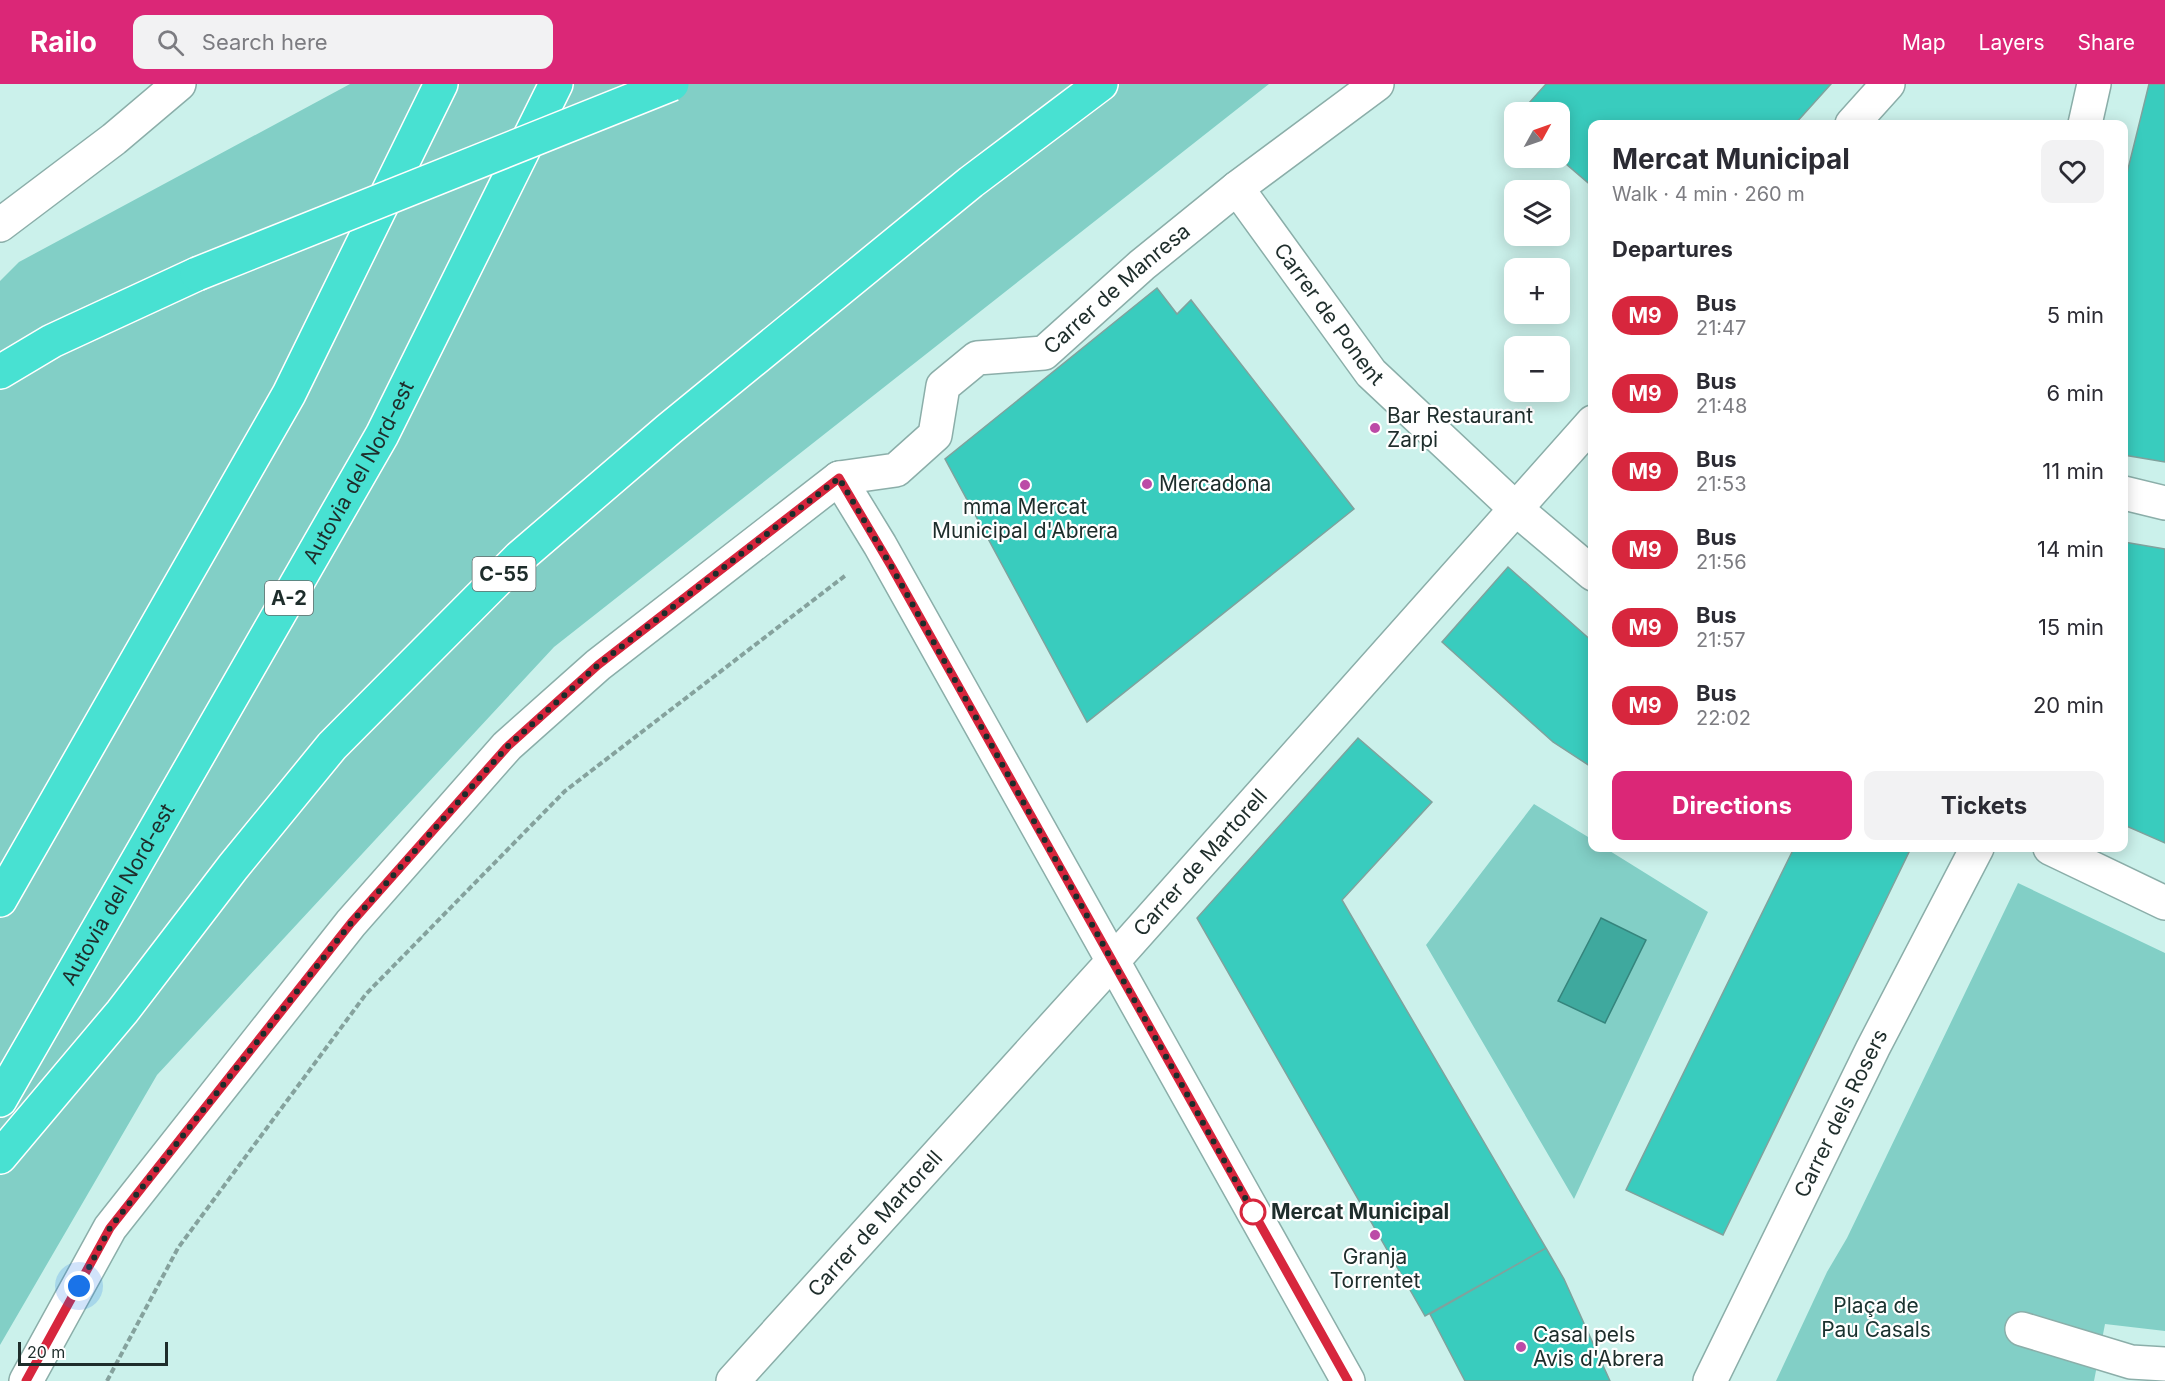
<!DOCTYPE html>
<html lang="en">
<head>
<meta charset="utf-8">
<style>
  body { margin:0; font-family:Inter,sans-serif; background:#f2f2f3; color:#2b2b33; height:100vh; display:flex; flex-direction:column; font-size:22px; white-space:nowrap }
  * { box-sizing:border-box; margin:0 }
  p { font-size:20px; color:#7c7c81 }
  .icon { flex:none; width:33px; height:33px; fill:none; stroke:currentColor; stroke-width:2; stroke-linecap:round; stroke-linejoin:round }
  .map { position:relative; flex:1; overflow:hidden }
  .sheet { position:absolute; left:1588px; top:36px; width:540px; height:732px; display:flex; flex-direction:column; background:#fff; border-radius:12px; box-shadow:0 3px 15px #0003 }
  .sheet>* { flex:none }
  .badge { padding:0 12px; border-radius:20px; font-size:21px; line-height:39px }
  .needle { width:39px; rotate:50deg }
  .buttons { position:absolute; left:1504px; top:18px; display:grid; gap:12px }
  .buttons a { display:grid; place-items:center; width:66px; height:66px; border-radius:12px; background:#fff; box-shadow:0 3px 15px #0003; font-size:30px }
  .scale { position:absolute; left:18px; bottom:15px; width:150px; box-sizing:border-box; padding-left:6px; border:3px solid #1e2d2b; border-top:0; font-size:16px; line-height:21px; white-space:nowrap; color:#1e2d2b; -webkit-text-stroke:4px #fff; paint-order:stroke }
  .you { position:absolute; width:30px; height:30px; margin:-15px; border:4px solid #fff; border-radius:50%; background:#1a73e8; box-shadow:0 0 0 9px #1a73e833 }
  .map>.badge { position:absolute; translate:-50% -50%; box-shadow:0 0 0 3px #fff }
  h2 { padding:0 24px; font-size:22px; line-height:54px }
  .round { display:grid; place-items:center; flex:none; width:63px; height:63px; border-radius:12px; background:#f2f2f3 }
  .head { display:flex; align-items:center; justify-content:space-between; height:102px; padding:0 24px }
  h1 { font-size:28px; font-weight:700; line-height:45px }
  .cta { display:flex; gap:12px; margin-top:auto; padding:12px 24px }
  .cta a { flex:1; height:69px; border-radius:12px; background:#db2777; color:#fff; font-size:24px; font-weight:700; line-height:69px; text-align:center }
  .cta a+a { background:#f2f2f3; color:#2b2b33 }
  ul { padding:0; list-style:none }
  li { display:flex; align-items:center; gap:18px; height:78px; padding:0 24px }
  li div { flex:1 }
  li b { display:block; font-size:22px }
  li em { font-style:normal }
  li .badge { min-width:66px; font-weight:700; text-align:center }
  header { display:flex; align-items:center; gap:36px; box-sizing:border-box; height:84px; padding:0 30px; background:#db2777; color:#fff }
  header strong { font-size:28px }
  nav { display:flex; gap:33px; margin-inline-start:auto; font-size:21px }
  .search { width:420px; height:54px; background:#f2f2f3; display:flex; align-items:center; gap:15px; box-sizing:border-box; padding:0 21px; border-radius:12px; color:#7c7c81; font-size:22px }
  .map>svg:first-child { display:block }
  .green { fill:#82cfc6 }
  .water { fill:#3fa99e; stroke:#35847c; stroke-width:1.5 }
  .building { fill:#39ccbe; stroke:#7fa29d; stroke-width:1.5 }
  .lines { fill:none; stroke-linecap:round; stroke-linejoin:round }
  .street-casing { stroke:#8baea9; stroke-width:36 }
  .secondary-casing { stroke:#8baea9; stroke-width:36 }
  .highway-casing { stroke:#fff; stroke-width:36 }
  .path { stroke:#85a29d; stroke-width:4; stroke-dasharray:6 3; stroke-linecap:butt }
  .street { stroke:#fff; stroke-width:33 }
  .secondary { stroke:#fff; stroke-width:33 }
  .highway { stroke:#48e1d2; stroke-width:33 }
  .highway-bridge-casing { stroke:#fff; stroke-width:36; stroke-linecap:butt }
  .highway-bridge { stroke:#48e1d2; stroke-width:33 }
  .line-casing { stroke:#fff; stroke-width:14 }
  .line { stroke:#d7263d; stroke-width:9 }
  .walk { stroke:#1e2d2b; stroke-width:6; stroke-dasharray:0 10.8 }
  .poi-dot { fill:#bc4ba7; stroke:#fff; stroke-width:2 }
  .stop-dot { fill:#fff; stroke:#d7263d; stroke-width:3 }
  .labels { text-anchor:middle; stroke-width:4.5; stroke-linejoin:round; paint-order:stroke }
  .shield { fill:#fff; stroke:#626c6b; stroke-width:1.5 }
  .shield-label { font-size:20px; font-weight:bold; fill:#1e2d2b }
  .street-label { font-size:21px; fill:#1e2d2b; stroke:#fff }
  .poi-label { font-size:21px; fill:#1e2d2b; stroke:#fff; text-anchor:start }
  .stop-label { font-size:21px; font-weight:bold; fill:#1e2d2b; stroke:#fff; text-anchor:start }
  .park-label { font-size:21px; fill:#1b3330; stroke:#fff }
</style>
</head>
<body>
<header>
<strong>Railo</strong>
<div class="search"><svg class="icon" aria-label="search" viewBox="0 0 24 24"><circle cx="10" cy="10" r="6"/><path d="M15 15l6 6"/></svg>Search here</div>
<nav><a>Map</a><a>Layers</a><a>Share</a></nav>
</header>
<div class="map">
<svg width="2165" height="1297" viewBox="0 0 2165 1297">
  <rect width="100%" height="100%" fill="#cbf1eb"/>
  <path class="green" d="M350,0h919l-715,563 -397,428 -157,270v-1064l19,-19z
    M1534,720l59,36v8h12l103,64 -134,287 -148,-254z
    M2018,799l147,70v378l-60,-7 -11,57h-318l51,-109 20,-34z"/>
  <path class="water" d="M1601,834l45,22 -41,83 -47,-22z"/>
  <path class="building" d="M1546,0h285l-36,40h-202v63l-34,-29 1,-46h-39z
    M2149,0h16v378l-41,-7v-270z
    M1157,204l20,26 14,-14 163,209 -267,213 -142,-263z
    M2124,458l41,7v294l-41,-18z
    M1508,483l85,75v126l-40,-26 -111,-100z
    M1358,654l74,64 -90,98 204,348 -121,68 -228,-398z
    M1794,764h117l-188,387 -97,-45z
    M1546,1164l18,31 46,102h-145l-35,-67z"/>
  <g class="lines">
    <g class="street-casing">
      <g id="street">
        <path d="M1852,40l36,-40"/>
        <path d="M2085,40l9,-40"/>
        <path id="s1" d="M1237,104l134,185 145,136 77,65"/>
        <path d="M839,394l41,67 468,836"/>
        <path d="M2124,409l41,10"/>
        <path d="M2050,764l115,55"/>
        <path d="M2022,1245l109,33 34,2"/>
        <path id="s2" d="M26,1297l84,-153 241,-305 156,-177 91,-81 241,-187 57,-8 39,-35 8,-49 34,-28 67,-5 98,-88 95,-77 140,-104"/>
        <path id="s3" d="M733,1297l380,-420 480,-539"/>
        <path id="s4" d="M1710,1297l163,-333 104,-200"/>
      </g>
    </g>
    <g class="secondary-casing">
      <path id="secondary" d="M0,141l114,-86 65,-55"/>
    </g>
    <g class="highway-casing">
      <g id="highway">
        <path d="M0,288l52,-31 145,-67"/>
        <path d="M0,816l289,-506 152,-310"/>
        <path id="s5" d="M0,1016l382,-665 174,-351"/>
        <path d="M0,1073l122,-145 111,-145 99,-121 188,-189 149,-128 302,-247 130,-98"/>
      </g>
    </g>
    <path class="path" d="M107,1297l71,-133 188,-254 199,-203 281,-216"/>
    <use href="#street" class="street"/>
    <use href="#secondary" class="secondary"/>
    <use href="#highway" class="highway"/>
    <g class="highway-bridge-casing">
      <path id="highway-bridge" d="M197,190l475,-190"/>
    </g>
    <use href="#highway-bridge" class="highway-bridge"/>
  </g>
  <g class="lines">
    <g class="line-casing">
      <path id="line" d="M26,1297l84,-153 241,-305 156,-176 91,-82 241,-187 52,88 457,815"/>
    </g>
    <use href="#line" class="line"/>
    <path class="walk" d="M79,1202l31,-58 241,-305 156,-176 91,-82 241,-187 52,88 362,646"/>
  </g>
  <g class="poi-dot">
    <circle cx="1375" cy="344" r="6"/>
    <circle cx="1147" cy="400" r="6"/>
    <circle cx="1025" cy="401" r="6"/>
    <circle cx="1375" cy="1151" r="6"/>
    <circle cx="1521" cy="1263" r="6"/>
  </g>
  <circle class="stop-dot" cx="1253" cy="1128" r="12"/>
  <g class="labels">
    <g class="shield">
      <rect x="472.5" y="473" width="63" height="34" rx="4.5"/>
      <rect x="265" y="497" width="48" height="34" rx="4.5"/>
    </g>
    <g class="shield-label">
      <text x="504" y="497">C-55</text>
      <text x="289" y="521">A-2</text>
    </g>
    <g class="street-label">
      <text dy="7" stroke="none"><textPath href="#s2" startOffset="1594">Carrer de Manresa</textPath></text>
      <text dy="7" stroke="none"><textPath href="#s1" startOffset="156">Carrer de Ponent</textPath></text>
      <text dy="7" stroke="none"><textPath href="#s5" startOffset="723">Autovia del Nord-est</textPath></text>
      <text dy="7" stroke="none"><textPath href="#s3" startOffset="698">Carrer de Martorell</textPath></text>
      <text dy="7" stroke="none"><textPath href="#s5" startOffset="237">Autovia del Nord-est</textPath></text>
      <text dy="7" stroke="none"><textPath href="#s4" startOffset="298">Carrer dels Rosers</textPath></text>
      <text dy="7" stroke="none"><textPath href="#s3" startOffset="212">Carrer de Martorell</textPath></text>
    </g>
    <g class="poi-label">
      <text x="1387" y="339">Bar Restaurant<tspan x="1387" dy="24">Zarpi</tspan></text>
      <text x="1159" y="407">Mercadona</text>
      <text x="1025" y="430" text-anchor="middle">mma Mercat<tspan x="1025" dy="24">Municipal d'Abrera</tspan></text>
      <text x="1375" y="1180" text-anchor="middle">Granja<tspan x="1375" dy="24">Torrentet</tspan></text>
      <text x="1533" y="1258">Casal pels<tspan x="1533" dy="24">Avis d'Abrera</tspan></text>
    </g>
    <g class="stop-label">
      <text x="1271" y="1135">Mercat Municipal</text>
    </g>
    <g class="park-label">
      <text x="1876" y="1229">Plaça de<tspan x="1876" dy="24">Pau Casals</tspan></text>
    </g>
  </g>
</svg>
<div class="buttons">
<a><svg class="needle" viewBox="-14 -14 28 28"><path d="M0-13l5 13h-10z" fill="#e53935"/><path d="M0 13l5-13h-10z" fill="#7c7c81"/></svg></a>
<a><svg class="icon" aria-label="layers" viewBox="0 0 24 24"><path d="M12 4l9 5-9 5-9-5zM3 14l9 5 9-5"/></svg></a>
<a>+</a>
<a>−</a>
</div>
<div class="scale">20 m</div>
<div class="you" style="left:79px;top:1202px"></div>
<section class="sheet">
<div class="head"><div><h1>Mercat Municipal</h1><p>Walk · 4 min · 260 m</p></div><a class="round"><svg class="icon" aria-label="heart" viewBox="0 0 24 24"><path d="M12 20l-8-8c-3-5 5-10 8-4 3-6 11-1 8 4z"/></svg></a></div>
<h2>Departures</h2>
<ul>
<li><span class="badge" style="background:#d7263d;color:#fff">M9</span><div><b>Bus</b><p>21:47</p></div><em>5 min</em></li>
<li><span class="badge" style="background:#d7263d;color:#fff">M9</span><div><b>Bus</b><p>21:48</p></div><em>6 min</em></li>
<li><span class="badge" style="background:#d7263d;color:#fff">M9</span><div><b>Bus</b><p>21:53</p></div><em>11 min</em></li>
<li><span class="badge" style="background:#d7263d;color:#fff">M9</span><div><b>Bus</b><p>21:56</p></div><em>14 min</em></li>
<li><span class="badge" style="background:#d7263d;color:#fff">M9</span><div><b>Bus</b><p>21:57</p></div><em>15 min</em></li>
<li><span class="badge" style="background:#d7263d;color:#fff">M9</span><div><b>Bus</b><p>22:02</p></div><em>20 min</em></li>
</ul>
<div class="cta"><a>Directions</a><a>Tickets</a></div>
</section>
</div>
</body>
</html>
